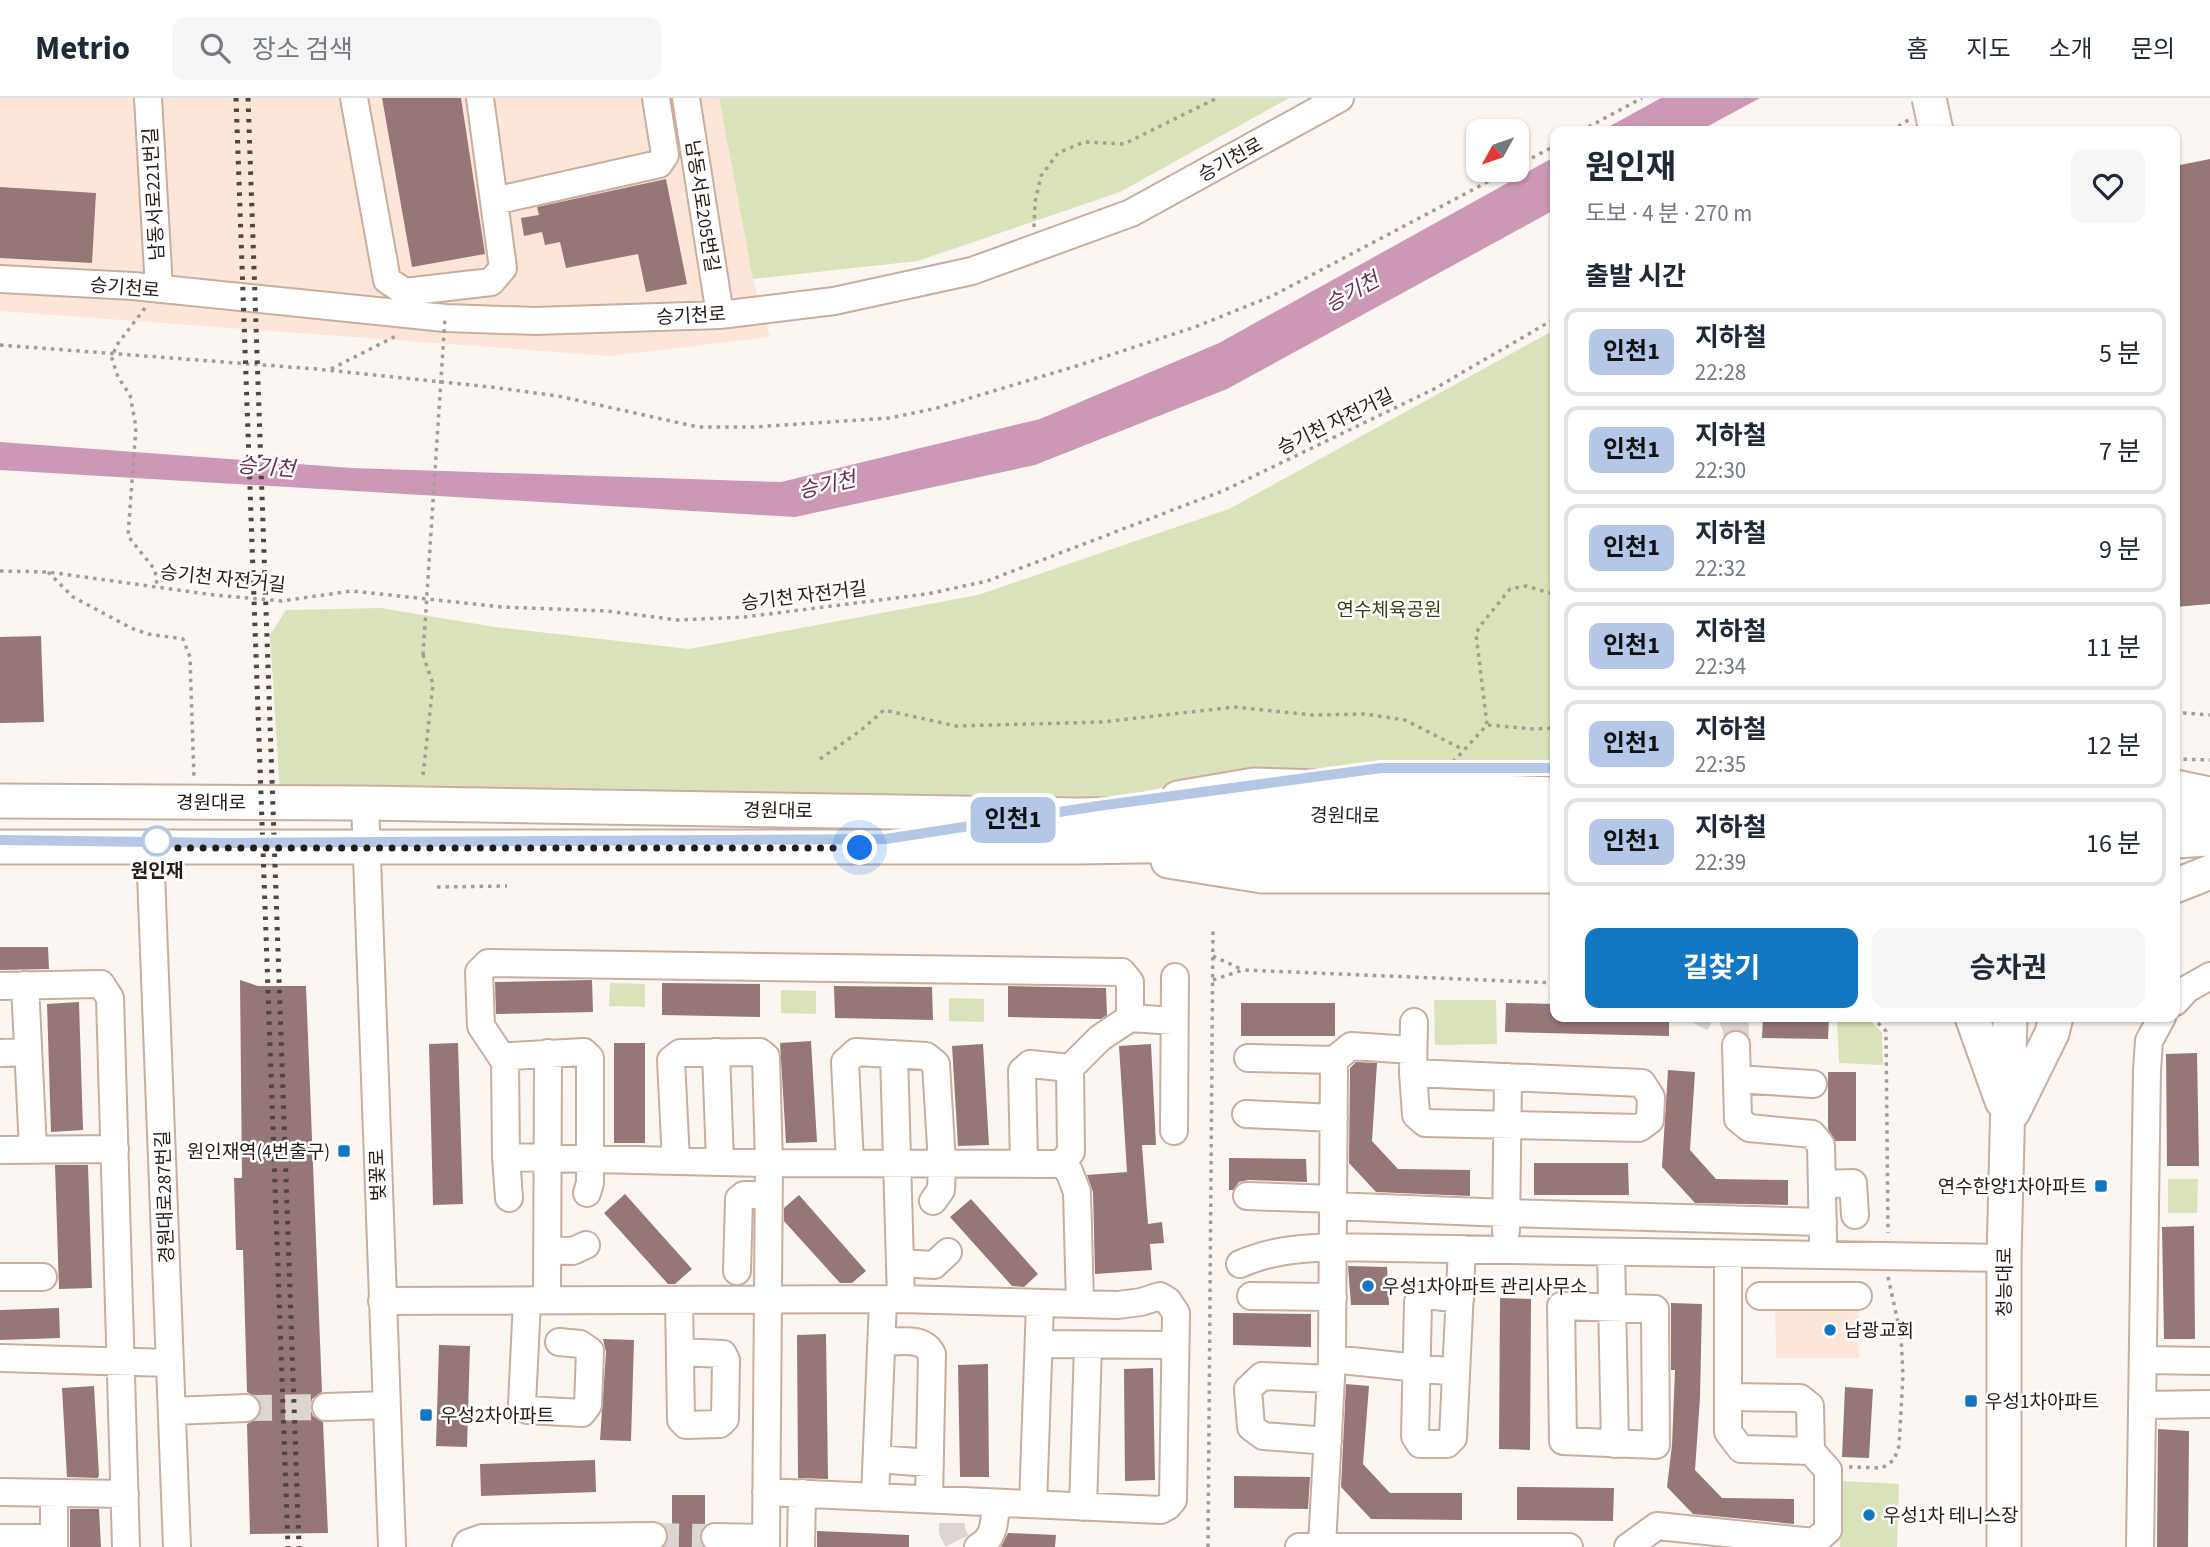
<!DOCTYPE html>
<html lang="ko">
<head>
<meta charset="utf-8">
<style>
  body { margin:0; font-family:"Source Sans 3","Noto Sans KR",sans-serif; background:#f6f6f7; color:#1f2937; height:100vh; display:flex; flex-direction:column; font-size:26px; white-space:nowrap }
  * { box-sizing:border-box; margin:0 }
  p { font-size:23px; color:#747a83 }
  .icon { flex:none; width:38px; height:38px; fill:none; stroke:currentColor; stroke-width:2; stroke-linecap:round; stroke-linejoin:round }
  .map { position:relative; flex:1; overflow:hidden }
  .side { position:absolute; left:1550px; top:28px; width:630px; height:896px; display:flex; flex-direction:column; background:#fff; border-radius:14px; box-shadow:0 2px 5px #0004 }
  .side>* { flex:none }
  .badge { padding:0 14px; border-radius:10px; font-size:24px; line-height:46px }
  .needle { width:46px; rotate:230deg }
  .tools { position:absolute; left:1466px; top:21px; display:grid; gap:14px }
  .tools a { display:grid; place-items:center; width:63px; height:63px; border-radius:14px; background:#fff; box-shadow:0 2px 5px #0004; font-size:35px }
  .you { position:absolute; width:35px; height:35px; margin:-18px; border:5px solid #fff; border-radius:50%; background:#1a73e8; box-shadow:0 0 0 10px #1a73e833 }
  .map>.badge { position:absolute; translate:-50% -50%; box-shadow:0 0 0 4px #fff }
  h2 { padding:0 35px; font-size:26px; line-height:63px }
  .round { display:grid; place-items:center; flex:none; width:74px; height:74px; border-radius:14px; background:#f6f6f7 }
  .summary { display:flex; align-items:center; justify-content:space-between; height:119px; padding:0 35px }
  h1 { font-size:33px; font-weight:700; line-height:52px }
  .primary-button { display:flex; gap:14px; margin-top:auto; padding:14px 35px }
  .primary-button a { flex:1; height:80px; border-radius:14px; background:#1177c3; color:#fff; font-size:28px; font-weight:700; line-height:80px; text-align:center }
  .primary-button a+a { background:#f6f6f7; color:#1f2937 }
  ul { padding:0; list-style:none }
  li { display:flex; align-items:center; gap:21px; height:88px; margin:0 14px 10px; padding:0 21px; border:4px solid #e0e1e3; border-radius:14px }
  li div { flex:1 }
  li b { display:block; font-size:26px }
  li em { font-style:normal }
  li .badge { min-width:77px; font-weight:700; text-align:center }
  header { display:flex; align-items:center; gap:42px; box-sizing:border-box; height:98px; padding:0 35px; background:#fff; border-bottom:2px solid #e0e1e3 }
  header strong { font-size:33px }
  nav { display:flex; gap:38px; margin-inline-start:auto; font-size:24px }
  .search { width:490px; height:63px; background:#f6f6f7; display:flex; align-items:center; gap:18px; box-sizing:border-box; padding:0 24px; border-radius:14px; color:#747a83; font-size:26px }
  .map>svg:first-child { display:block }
  .built { fill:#fce6d9 }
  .green { fill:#dae2b9 }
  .water { fill:#cd98b5 }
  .building { fill:#967777 }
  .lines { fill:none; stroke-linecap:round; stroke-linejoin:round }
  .minor-tunnel { stroke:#dcd5d1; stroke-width:26; stroke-dasharray:26 13; stroke-linecap:butt }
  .minor-casing { stroke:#c9ad9d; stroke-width:30 }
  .major-casing { stroke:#c9ad9d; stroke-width:37 }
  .path { stroke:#a49c97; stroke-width:3.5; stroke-dasharray:3.5 5; stroke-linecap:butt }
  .minor { stroke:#fff; stroke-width:26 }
  .major { stroke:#fff; stroke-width:33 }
  .rail { stroke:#4f4640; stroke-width:5; stroke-dasharray:3.5 7; stroke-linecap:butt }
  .major-bridge-casing { stroke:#c9ad9d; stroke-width:37; stroke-linecap:butt }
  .path-bridge { stroke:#a49c97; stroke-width:3.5; stroke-dasharray:3.5 5; stroke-linecap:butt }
  .major-bridge { stroke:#fff; stroke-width:33 }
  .line-casing { stroke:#fff; stroke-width:16 }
  .line { stroke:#b4c7e7; stroke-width:10 }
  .walk { stroke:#261c16; stroke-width:7; stroke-dasharray:0 12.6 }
  .stop-dot { fill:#fff; stroke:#b4c7e7; stroke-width:3.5 }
  .poi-dot { fill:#1177c3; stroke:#fff; stroke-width:2.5 }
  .labels { text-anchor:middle; stroke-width:5; stroke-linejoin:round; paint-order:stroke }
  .street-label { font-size:19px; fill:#261c16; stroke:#fff }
  .park-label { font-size:19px; fill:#383e15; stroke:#fff }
  .stop-label { font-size:19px; font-weight:bold; fill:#261c16; stroke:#fff }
  .poi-label { font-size:19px; fill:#261c16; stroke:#fff; text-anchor:start }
  .water-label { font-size:21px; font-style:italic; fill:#6a2b51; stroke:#fff }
</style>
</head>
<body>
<header>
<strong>Metrio</strong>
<div class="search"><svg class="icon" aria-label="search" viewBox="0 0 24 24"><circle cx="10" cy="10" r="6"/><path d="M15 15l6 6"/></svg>장소 검색</div>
<nav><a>홈</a><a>지도</a><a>소개</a><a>문의</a></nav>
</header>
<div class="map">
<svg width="2210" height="1449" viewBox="0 0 2210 1449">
  <rect width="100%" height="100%" fill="#fcf6f2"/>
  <path class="built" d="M0,0h719l34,181 17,58 -160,19 -610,-45z
    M1775,1206h84v54h-83z"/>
  <path class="green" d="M719,0h570l-169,94 -202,69 -165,18z
    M1556,231v446h-333l-110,23 -556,-2 -277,-4 -10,-157 16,-25 95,-2 114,19 194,22 289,-54 251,-86z
    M610,885l35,1v23l-36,-1z
    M781,892l35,1v23l-35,-1z
    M949,900l35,1v23l-35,-1z
    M1434,902h62l1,44 -62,1z
    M1837,919h29l16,15 1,33 -44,-2z
    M2168,1081h30l-1,34h-29z
    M1842,1383l57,3 -2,63h-57z"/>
  <path class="water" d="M1661,0h99l-61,33h-98z
    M1556,58v53l-329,180 -192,76 -240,52 -795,-47v-28l352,26 429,14 259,-63 179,-76z"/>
  <path class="building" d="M382,0h79l24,156 -73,13z
    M2210,61v445l-35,3v-441z
    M666,81l21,105 -41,8 -8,-38 -72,14 -6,-26 -15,3 -3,-13 -18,4 -3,-18 18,-3 -2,-8z
    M0,89l96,6 -4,70 -92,-5z
    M41,538l3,86 -44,1v-86z
    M0,849h48l1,22 -49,1z
    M240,882l18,6h48l16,406 -10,7 -2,9 3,8 10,6 5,111 -78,1 -3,-110 13,-8 2,-8 -3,-9 -12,-7 -4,-142h-7l-2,-72h8z
    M592,882l1,32 -97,2 -1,-32z
    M662,885l98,1v33l-98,-2z
    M834,888l98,1 1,33 -98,-2z
    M1008,888l98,2 1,27 -6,4 -93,-2z
    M79,904l4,128 -32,2 -4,-128z
    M1241,905h94v33h-94z
    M1506,905l50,1v13h113v19l-164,-4z
    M1763,919h66l-1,22 -66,-1z
    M811,943l6,101 -31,1 -6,-100z
    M458,945l5,161 -30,1 -4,-161z
    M614,945h31v100h-31z
    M983,946l6,101 -31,1 -6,-100z
    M1151,946l5,101h-14l6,79 14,-2 2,21 -14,1 2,26 -57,4 -2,-82 -6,-17 40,-3 -8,-126z
    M2197,955l2,113h-32l-1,-112z
    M1356,964l21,1 -5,78 26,28 72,1v26l-94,-4 -27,-29 1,-95z
    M1668,972l27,2 -5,78 26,29 72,1v25l-93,-2 -33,-36z
    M1828,974h28v69h-21l-7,-12z
    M1229,1060l77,1 1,23 -59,-2 -9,2 -6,8h-4z
    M1534,1065h94l1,32h-95z
    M55,1067h33l4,123 -33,1z
    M625,1096l67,75 -17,15h-7l-64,-71z
    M799,1097l67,76 -14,12h-12l-56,-62v-13z
    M971,1101l67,75 -14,13 -12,-1 -62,-69z
    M2194,1128l1,113h-31l-2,-112z
    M1348,1168l39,1 2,38h-38z
    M1500,1200l31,1 -1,151 -31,-1z
    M1671,1205l31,1 -2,94 -5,72 27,28 72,1v25l-101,-10 -26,-27 5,-42 3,-75h-4z
    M59,1210l1,30 -60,2v-30z
    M1233,1215l78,1v33l-78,-2z
    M826,1236l2,145 -30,-1 -1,-143z
    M603,1241l31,1 -3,101 -31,-1 6,-88z
    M439,1247l31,1 -3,101 -31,-1z
    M988,1266l1,113h-29l-2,-112z
    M1153,1270l2,112 -30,1 -1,-112z
    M1346,1286l23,2 -6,78 27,29h72v27l-91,-1 -30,-32z
    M94,1288l5,89 -1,3 -31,-1 -5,-89z
    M1845,1289l28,2 -4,69 -27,-1z
    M2158,1331l31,2 -1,116h-31z
    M595,1362l1,32 -115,4 -1,-32z
    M1234,1378l76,1 -2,32 -74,-1z
    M1517,1389l97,1 -1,33 -96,-1z
    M672,1397h33v30l-6,11 4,11h-31z
    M70,1411h29l2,38h-31z
    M817,1433l92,4v12h-92z
    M1008,1435l48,2 -1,12h-54z"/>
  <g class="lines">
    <path class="minor-tunnel" d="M1731,919l5,11v17
      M1696,926l4,-7
      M246,1310l80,-1
      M952,1425v8l5,10
      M653,1438l62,1"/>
    <g class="minor-casing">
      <path id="minor" d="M148,0l11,191
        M354,0l33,182 18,12 86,-10 12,-14 -23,-170
        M686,0l34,217
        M494,103l165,-37 6,-9 -9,-57
        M0,181l133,7 312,32 90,3 185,-6 114,-14 138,-30 159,-58 209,-115
        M365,705l27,744
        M150,750l27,699
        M25,887l8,164
        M0,888l101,-2 9,14 16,549
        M2175,904l12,-13 23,-13
        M1736,947l2,74 11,9 63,6 9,11 2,95
        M716,954l4,110
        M0,955l28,-1
        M894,956l7,245
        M1248,960l86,2
        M505,964l-24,-36 -2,-54 9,-9 634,9 8,10v36
        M1413,975l229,10 9,14 -1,23 -11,8 -214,-5 -9,-8 -3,-42 1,-51
        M1737,981l76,5
        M1246,1016l88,4
        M1174,1033l1,-154
        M0,1052l115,-1
        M506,1059l263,6 292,1 8,7 8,21 3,112
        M676,1063l-5,-101 9,-7 80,-1 6,5 3,106 -3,384
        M850,1065l-5,-101 11,-10 70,4 10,8 6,99 -1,27 -8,11
        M1024,1065l-2,-92 8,-7 40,4 30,-30 30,-20 44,3
        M1061,1066l10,-12 -1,-84
        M1822,1086l31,-1 2,32
        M1247,1098l86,3
        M509,1100l-3,-41 -1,-95 6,-6 73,-4 6,6v125l-3,10
        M1333,1108l173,7 317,9
        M1506,1133l2,-154
        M547,1152l26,1 13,-6
        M1611,1154l4,192
        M900,1165l34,2 14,-13
        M1240,1166c29,-13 56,-15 88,-17l676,11
        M737,1173l2,-72 5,-4h24
        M0,1179h43
        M1251,1198l82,1
        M1760,1198h98
        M1460,1201l-33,-4 -9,7 -3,134 5,8h27l6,-6 9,-189
        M547,1202l1,-247
        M679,1202l2,120 5,5 34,-1 5,-5 1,-59 -3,-6 -43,-2
        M382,1203l519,-2 217,6 23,-3 19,-6 8,5 8,12 -3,187 -5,6 -7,4 -395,-18
        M527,1203l-5,103 5,6 55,3 6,-8 2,-54 -10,-7 -21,-2
        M1561,1208l94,3 1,136 -93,-4z
        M882,1244c18,0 41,-6 50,12l-3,145
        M1039,1246l136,1
        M0,1260l170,5
        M1332,1261l124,13
        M2143,1262l67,1
        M1728,1299l72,1 10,8 1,45
        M2142,1307l68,-1
        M326,1309l60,-2
        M172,1313l74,-3
        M1328,1343l-65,-5 -12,-9 -3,-38 14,-13 69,3
        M877,1361l53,4
        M0,1394l125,2
        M54,1395v54
        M875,1399l8,-197
        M1033,1406l7,-200
        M1083,1409l5,-162
        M715,1439l51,1
        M0,1440h54
        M1322,1448l10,-187 2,-299 17,-14 61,4
        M466,1449l2,-4 14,-5 171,-2
        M801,1449l1,-54
        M978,1449c18,-10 16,-26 18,-44
        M1299,1449h270
        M1628,1449l29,-21 157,16 14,-12v-60l-17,-19 -70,-2 -13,-17v-178
        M2140,1449l7,-477 2,-29 13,-24"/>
    </g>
    <g class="major-casing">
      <path id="major" d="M2175,689l35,7
        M1178,700l76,-13 302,9
        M0,703l365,2 711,12 180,-2 300,6
        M2175,716l35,-1
        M2175,743l35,-2
        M0,749h1079l179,-3 298,5
        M1168,763l94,15h294
        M2175,788l35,-14
        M1972,919l30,84
        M2013,1014l39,-79 4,-16
        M2004,1449v-289l6,-241"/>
    </g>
    <path class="path" d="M1581,33l61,-33
      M1891,33l19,-12
      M1517,68l39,-21
      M1034,129l1,-25 6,-26 17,-23 26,-11 40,2 93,-46
      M145,210l-29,38 -4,13 6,18 12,18 6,32 -8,109 27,34 2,15
      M0,247l316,24 175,18 67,9 140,31h56l136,-9 47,-10 146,-44 112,-37 77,-31 238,-126
      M331,271l65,-33
      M0,473l48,1 166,23 67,6 71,-10 150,16 105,4 71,9 67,-3 182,-23 60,-13 238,-91 209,-101 122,-71
      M48,474l25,25 58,31 17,6 35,5 7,18 4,122
      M2175,618l9,-3 26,2
      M1488,627l45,4 23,-1
      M820,661l40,-28 24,-21 72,16 146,-4 132,-15 79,8 52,-1 40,6 59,30
      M2175,661l35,1
      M1453,664l34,-37 -11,-91 4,-8 30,-37 16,-3 30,9
      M1453,664h103
      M423,677l10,-91 -10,-29
      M437,789l70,-1
      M1213,858l30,14
      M1213,882l30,-10 313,13
      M1872,919l14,14 2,202
      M1849,1369l33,1 12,-8 5,-14 4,-71 -2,-39 -13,-59
      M1208,1449l5,-619"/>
    <use href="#minor" class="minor"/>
    <use href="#major" class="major"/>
    <path class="rail" d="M236,0l52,1449
      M248,0l51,1449"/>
    <g class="major-bridge-casing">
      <path id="major-bridge" d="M1929,0l7,33"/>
    </g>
    <path class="path-bridge" d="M423,557l22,-337"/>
    <use href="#major-bridge" class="major-bridge"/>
  </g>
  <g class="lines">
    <g class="line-casing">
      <path id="line" d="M0,742l226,3 660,-4 212,-33 283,-38h175"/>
    </g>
    <use href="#line" class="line"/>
    <path class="walk" d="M157,743l-7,7h710"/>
  </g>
  <circle class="stop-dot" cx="157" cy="743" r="14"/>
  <g class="poi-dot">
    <rect x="337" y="1046" width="14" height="14" rx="3.5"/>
    <rect x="2094" y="1081" width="14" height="14" rx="3.5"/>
    <circle cx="1368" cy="1188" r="7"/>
    <circle cx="1830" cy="1232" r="7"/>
    <rect x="1964" y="1296" width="14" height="14" rx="3.5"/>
    <rect x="419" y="1310" width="14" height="14" rx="3.5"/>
    <circle cx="1869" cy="1417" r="7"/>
  </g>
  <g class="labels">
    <g class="street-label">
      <text transform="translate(1230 61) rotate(-29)" y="7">승기천로</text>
      <text transform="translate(153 96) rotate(-93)" y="7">남동서로221번길</text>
      <text transform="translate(703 108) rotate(81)" y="7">남동서로205번길</text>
      <text transform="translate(125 189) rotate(5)" y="7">승기천로</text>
      <text transform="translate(691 217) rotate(-3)" y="7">승기천로</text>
      <text transform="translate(1335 323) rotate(-26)" y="7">승기천 자전거길</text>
      <text transform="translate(223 480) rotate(6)" y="7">승기천 자전거길</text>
      <text transform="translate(804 497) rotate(-7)" y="7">승기천 자전거길</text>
      <text x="211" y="711">경원대로</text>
      <text transform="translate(778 712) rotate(1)" y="7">경원대로</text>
      <text transform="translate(1345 717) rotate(1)" y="7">경원대로</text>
      <text transform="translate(377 1077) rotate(-92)" y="7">벚꽃로</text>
      <text transform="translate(164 1099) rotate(-92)" y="7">경원대로287번길</text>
      <text transform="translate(2004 1184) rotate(-90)" y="7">청능대로</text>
    </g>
    <g class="park-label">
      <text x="1389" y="518">연수체육공원</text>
    </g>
    <g class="stop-label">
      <text x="157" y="779">원인재</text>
    </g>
    <g class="poi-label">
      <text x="330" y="1060" text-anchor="end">원인재역(4번출구)</text>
      <text x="2087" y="1095" text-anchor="end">연수한양1차아파트</text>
      <text x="1382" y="1195">우성1차아파트 관리사무소</text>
      <text x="1844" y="1239">남광교회</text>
      <text x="1985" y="1310">우성1차아파트</text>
      <text x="440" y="1324">우성2차아파트</text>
      <text x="1883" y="1424">우성1차 테니스장</text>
    </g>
    <g class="water-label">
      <text transform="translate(1352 194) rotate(-29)" y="7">승기천</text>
      <text transform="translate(266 369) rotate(4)" y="7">승기천</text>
      <text transform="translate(827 387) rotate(-13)" y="7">승기천</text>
    </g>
  </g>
</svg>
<div class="tools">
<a><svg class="needle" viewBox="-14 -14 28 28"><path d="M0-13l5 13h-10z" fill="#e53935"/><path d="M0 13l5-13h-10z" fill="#747a83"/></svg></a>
</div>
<div class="you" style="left:860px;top:750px"></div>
<b class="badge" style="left:1013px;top:722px;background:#b4c7e7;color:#111">인천1</b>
<section class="side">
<div class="summary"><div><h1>원인재</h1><p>도보 · 4 분 · 270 m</p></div><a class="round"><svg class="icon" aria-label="heart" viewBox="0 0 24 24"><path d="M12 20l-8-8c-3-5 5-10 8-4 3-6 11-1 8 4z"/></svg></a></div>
<h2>출발 시간</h2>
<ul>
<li><span class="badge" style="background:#b4c7e7;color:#111">인천1</span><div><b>지하철</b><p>22:28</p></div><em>5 분</em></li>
<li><span class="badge" style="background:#b4c7e7;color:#111">인천1</span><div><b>지하철</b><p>22:30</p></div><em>7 분</em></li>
<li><span class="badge" style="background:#b4c7e7;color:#111">인천1</span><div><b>지하철</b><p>22:32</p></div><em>9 분</em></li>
<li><span class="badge" style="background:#b4c7e7;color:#111">인천1</span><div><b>지하철</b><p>22:34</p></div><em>11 분</em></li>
<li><span class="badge" style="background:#b4c7e7;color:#111">인천1</span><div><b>지하철</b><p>22:35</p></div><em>12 분</em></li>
<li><span class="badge" style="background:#b4c7e7;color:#111">인천1</span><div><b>지하철</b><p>22:39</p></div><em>16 분</em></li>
</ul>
<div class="primary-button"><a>길찾기</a><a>승차권</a></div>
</section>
</div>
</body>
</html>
